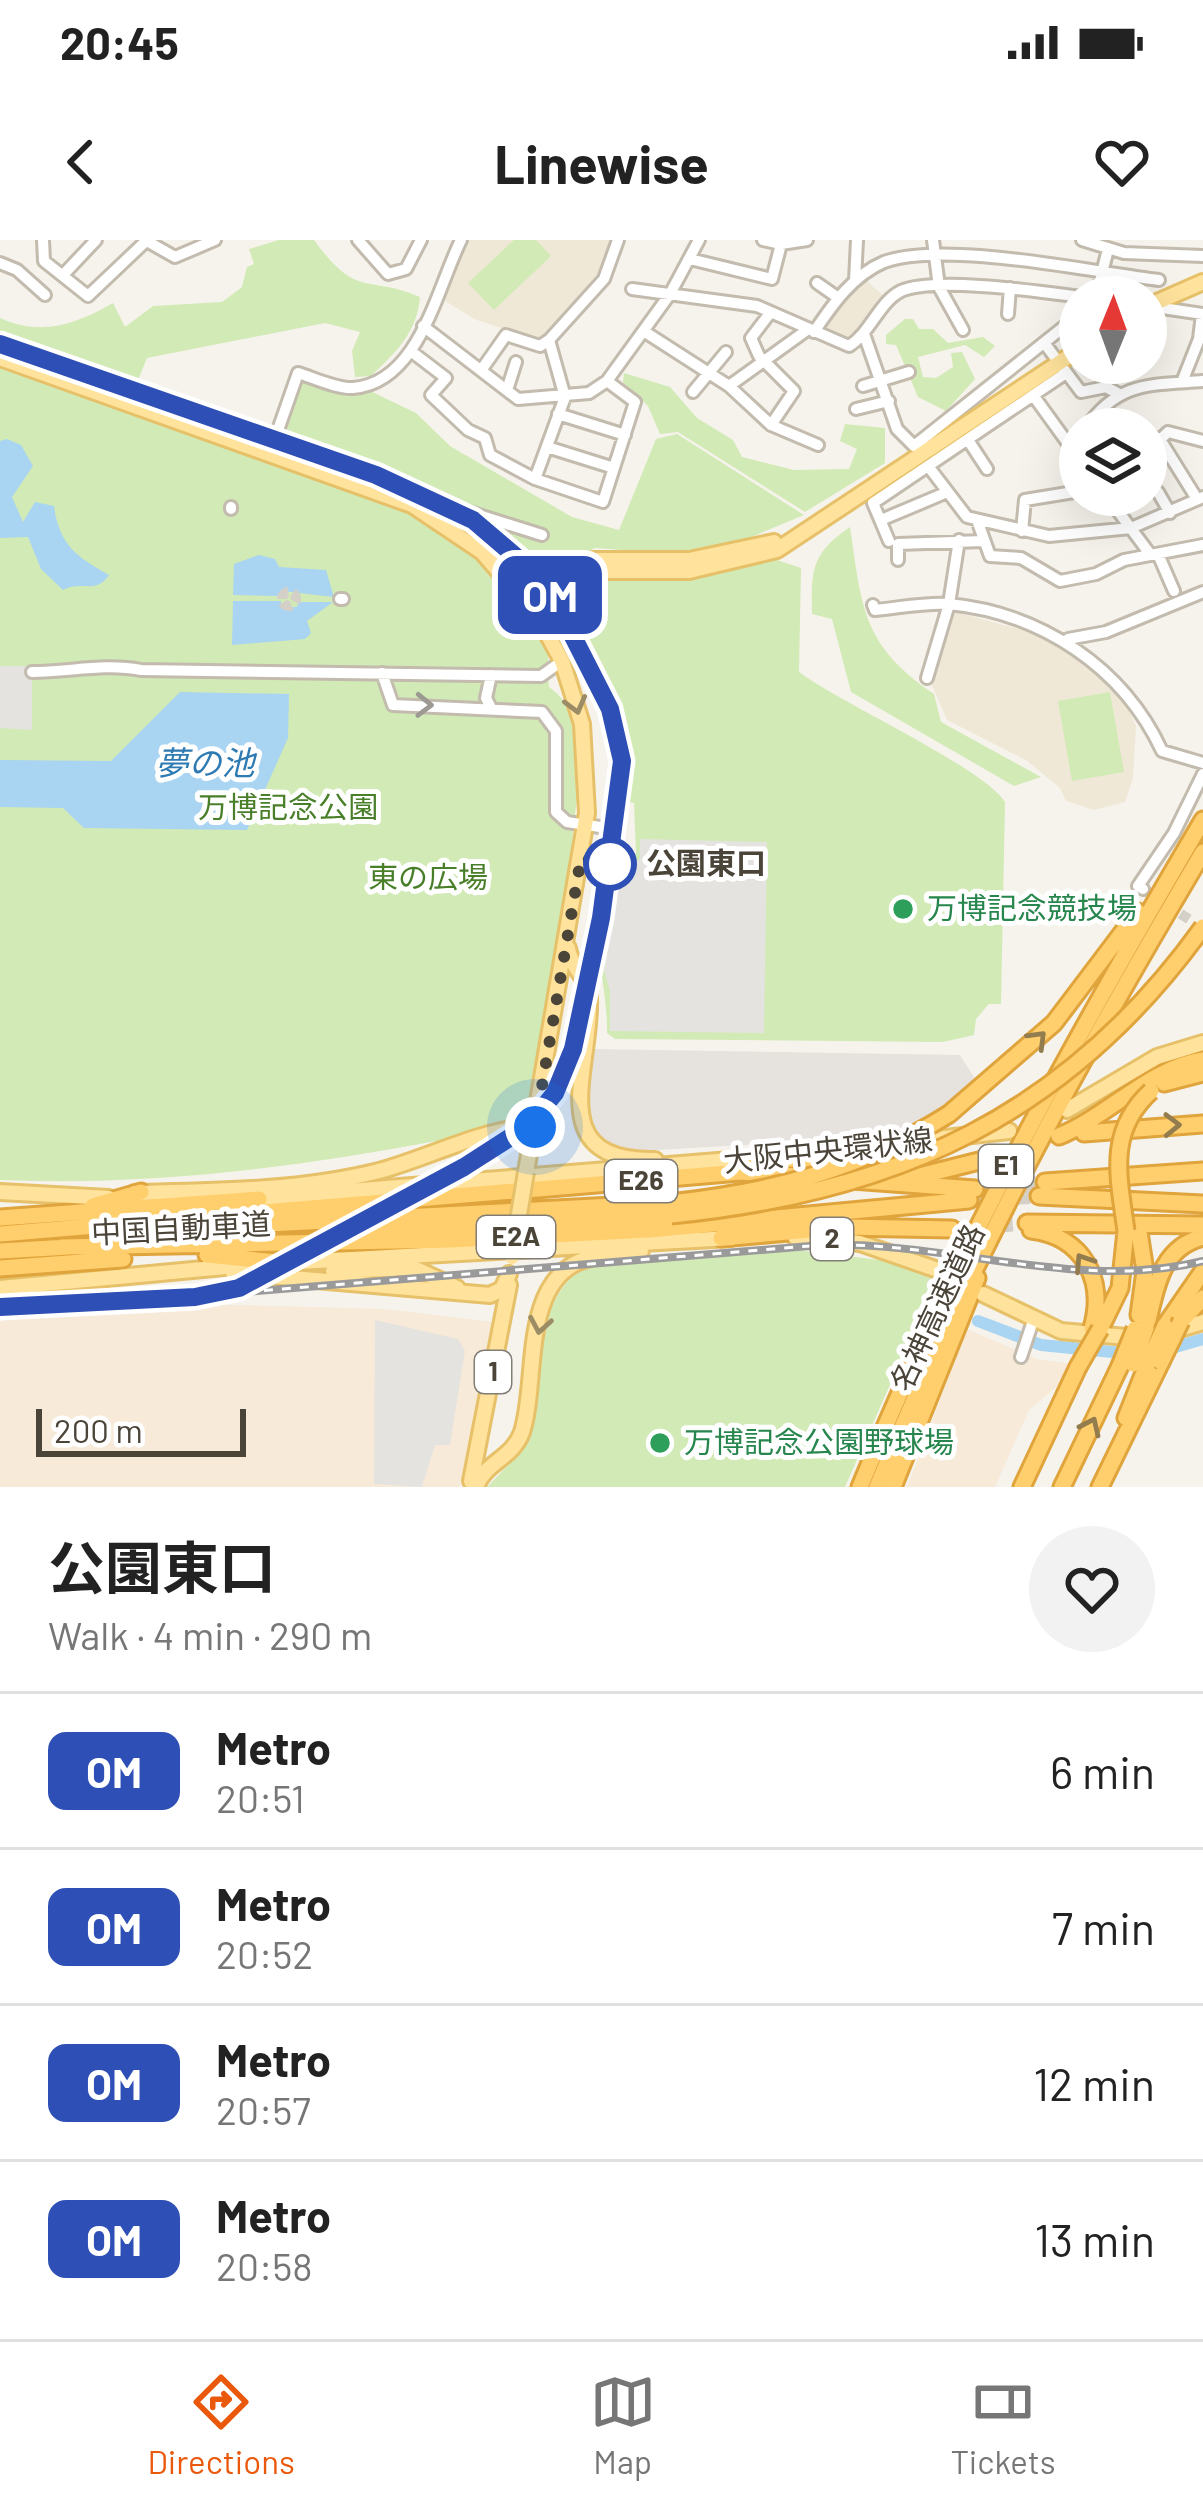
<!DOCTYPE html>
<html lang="en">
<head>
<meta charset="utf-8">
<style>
  body { margin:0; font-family:Barlow,"Noto Sans JP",sans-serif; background:#f2f2f2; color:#222; height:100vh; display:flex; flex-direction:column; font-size:45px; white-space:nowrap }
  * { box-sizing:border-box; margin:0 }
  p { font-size:39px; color:#767676 }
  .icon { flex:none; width:66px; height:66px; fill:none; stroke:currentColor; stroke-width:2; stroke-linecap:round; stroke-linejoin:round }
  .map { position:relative; height:1247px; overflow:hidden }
  .side { display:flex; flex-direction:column; background:#fff; flex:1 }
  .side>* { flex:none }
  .badge { padding:0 24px; border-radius:18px; font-size:42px; line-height:78px }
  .needle { width:78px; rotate:1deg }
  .tools { position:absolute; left:1059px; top:36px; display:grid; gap:24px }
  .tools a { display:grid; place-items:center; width:108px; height:108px; border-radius:50%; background:#fff; box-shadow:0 12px 48px #0002; font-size:60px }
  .scale { position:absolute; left:36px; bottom:30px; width:210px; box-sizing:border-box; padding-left:12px; border:6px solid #4b4439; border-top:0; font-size:33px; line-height:42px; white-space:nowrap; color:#4b4439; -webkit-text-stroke:9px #fff; paint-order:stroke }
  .you { position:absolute; width:60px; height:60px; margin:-30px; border:9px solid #fff; border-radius:50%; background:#1a73e8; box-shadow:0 0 0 18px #1a73e833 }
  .map>.badge { position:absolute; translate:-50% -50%; box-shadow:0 0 0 6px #fff }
  .round { display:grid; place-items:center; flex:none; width:126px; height:126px; border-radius:63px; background:#f2f2f2 }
  .overview { display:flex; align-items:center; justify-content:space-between; height:204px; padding:0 48px }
  h1 { font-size:57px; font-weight:700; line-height:90px }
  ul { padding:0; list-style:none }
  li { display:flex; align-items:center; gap:36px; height:156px; padding:0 48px; border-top:3px solid #e0e0e0 }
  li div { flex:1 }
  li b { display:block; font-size:45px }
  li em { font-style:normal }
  li .badge { min-width:132px; font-weight:700; text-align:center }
  .status { display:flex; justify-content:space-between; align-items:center; height:84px; padding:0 60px; background:#fff; direction:ltr }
  .status svg { height:33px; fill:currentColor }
  header { display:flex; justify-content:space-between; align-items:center; height:156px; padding:0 48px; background:#fff; font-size:54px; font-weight:700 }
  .tabs { display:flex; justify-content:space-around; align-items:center; height:168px; border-top:3px solid #e0e0e0; background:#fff; font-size:33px; color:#767676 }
  .tabs a { display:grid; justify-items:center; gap:6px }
  .tabs .current { color:#ea580c }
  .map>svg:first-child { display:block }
  .commercial { fill:#f7ead8 }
  .industrial { fill:#e6e2dd }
  .education { fill:#efe8d6 }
  .green { fill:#d2eab5 }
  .parking { fill:#e5e3e0 }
  .water { fill:#a9d4f2 }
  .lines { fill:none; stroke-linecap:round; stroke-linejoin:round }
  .river { stroke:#a9d4f2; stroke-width:12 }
  .minor-tunnel { stroke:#d4d0c8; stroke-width:10; stroke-dasharray:10 5; stroke-linecap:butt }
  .highway-tunnel { stroke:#d4d0c8; stroke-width:15; stroke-dasharray:15 8; stroke-linecap:butt }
  .minor-casing { stroke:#c2bbae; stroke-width:16 }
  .major-casing { stroke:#e6c16a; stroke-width:20 }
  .highway-casing { stroke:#e0a43c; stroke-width:21 }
  .minor { stroke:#fff; stroke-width:10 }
  .major { stroke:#ffe39c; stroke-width:14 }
  .highway { stroke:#ffcf6e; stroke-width:15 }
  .rail-casing { stroke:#9a9a9a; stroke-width:8 }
  .rail { stroke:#fff; stroke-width:3; stroke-dasharray:9; stroke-linecap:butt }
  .major-bridge-casing { stroke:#e6c16a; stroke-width:20; stroke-linecap:butt }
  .highway-bridge-casing { stroke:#e0a43c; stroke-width:21; stroke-linecap:butt }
  .major-bridge { stroke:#ffe39c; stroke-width:14 }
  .highway-bridge { stroke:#ffcf6e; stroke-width:15 }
  .oneway { stroke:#9c9892 }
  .oneway2 { stroke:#9c8c66 }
  .oneway3 { stroke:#937c4e }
  .line-casing { stroke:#fff; stroke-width:27 }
  .line { stroke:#2e4fb5; stroke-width:18 }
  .walk { stroke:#4b4439; stroke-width:12; stroke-dasharray:0 21.6 }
  .stop-dot { fill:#fff; stroke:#2e4fb5; stroke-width:6 }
  .leisure-dot { fill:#2e9e5b; stroke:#fff; stroke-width:4.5 }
  .labels { text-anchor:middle; stroke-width:10; stroke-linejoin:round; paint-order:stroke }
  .shield { fill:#fff; stroke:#817c74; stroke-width:3 }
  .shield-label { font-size:27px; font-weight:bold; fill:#4b4439 }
  .park-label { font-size:30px; fill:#4a7f2a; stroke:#fff }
  .stop-label { font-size:30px; font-weight:bold; fill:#4b4439; stroke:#fff; text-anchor:start }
  .leisure-label { font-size:30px; fill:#27864d; stroke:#fff; text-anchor:start }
  .street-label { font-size:30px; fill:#4b4439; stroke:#fff }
  .water-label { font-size:33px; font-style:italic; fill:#2e7ab2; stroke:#fff }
</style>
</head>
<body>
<div class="status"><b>20:45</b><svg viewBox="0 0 49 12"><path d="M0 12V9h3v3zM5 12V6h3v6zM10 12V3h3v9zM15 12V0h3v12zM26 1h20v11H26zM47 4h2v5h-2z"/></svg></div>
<header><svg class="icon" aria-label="back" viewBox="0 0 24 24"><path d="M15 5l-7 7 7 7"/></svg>Linewise<svg class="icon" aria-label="heart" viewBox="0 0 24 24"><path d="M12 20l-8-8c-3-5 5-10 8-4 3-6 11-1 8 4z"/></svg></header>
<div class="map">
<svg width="1203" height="1247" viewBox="0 0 1203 1247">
  <rect width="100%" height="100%" fill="#f6f3ec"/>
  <path class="commercial" d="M160,1063l225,6 108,13 -21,127 -13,38h-459v-166l66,-13z
    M967,1089l70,30 36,5 -14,21 -30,25 -34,77h-88z"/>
  <path class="industrial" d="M593,809l367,6 19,30 -68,43 -51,10 -221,13 -25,-3 -17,-13 -11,-20z"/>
  <path class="education" d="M466,0h146v5l-15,38 -56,58 -67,-22 -32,-20z
    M866,40l20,18 -37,44 -29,-11 31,-45z
    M956,372l110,30 60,62 10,22 -3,52 -8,24 -31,8 -28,-9 -6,-13 -34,-28 -79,-40 -16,-37 19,-70z"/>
  <path class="green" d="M279,0h35c44,60 52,34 106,57 -3,36 -24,55 -49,79l-16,1 -3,-26 8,-19 -35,-9 -178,35 -11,27 -136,-47v-20c42,19 76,6 113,-15l12,24 28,-21 69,-4 20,-15 5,-20 7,-3 -5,-15z
    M514,0h22l15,16 -57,54 -26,-27z
    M905,79h8l6,10h14l15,14 35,-6 12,9 -11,11 -19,-12 -47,12 5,20 13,1 17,-11 -2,-14 11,-1 13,27 -29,32 -28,-14 -22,-52 -10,-1v-9z
    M0,124l399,144c51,27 133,82 148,142 3,11 0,25 2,37 25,18 28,43 30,73 2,39 -38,331 -55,353l-79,31 -9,-3c-144,27 -288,45 -436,39z
    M624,133l46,14 27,31 36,22 9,17 52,13 55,-1 8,-20 -17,-8 5,-17 40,4v35l-80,49 -127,-80 -18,2 -12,-28 -25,-24z
    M301,137l49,15 18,-2 48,23 34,33 122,71 47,13 37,-91 21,-5 127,81 -74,31 -72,7 -62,-5 -58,19 -84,-63 -175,-65z
    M850,287c12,81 12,118 84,167l7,28 100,55 -27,9 -163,-94 -19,-73 -20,-5c-1,-45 0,-61 38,-87z
    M774,319l27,9 -2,104c43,32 185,96 206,130l-4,202h-12l-13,15 -2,16 -31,7 -328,-3 -8,-6c1,-49 -19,-95 1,-142 6,-15 22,-22 28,-38l-2,-50 -10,-2 5,-53 -46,-114 -28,-40 30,-14 102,-2z
    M1110,452l14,80 -52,9 -14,-80z
    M778,1008l111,13 47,19 -91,207h-358l31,-32 11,-19c9,-53 5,-146 60,-170z"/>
  <path class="parking" d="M0,426h32v64l-32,-2z
    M640,599l127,3 -3,191 -154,-2v-40l-11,-38 13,-62 28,-33z
    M375,1080l83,19 7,12 -15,94h-15l-13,42 -48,-3z"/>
  <path class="water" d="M7,199l14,6 12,21 -21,31 11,25 12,-20 19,4c5,39 23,51 55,69 -13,20 -29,5 -46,15l-22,-21 -13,-32 -28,1v-97z
    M259,315l16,4 4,8 47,3 8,27 -52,-6 -1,5 -48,-1 1,-31z
    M233,361h48v6h16l1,-5h35l-26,19 4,12 -6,6 -73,6z
    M180,452l109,2 -1,44 -41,92 -163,-2 -21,-20 -63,-1v-47l111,1z"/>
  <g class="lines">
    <path class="river" d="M978,1081l63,24 92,9
      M1165,1110l38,-11"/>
    <path class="minor-tunnel" d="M282 359a7 7 0 1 1 14 0a7 7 0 1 1-14 0Z
      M1143,649l50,33"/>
    <path class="highway-tunnel" d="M987,919l72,-23
      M975,949l70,-7
      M969,960l70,-4
      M952,989l75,-6"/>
    <g class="minor-casing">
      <path id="minor" d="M43,0l1,21 44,35 58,-55
        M145,0l30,17 40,-17
        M358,0l30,34 18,-5 15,-29
        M763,0l18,4 26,-4
        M933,0l6,47 24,43
        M1082,0l42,13 79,3
        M690,19l82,20 9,-35
        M0,23l17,7 28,25
        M63,35l33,-35
        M855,41l2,-41
        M817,43l20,14
        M632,49l125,17 92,40c22,-14 30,-44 52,-55 33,-15 142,1 181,6
        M1096,57l12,-48
        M1149,66l54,8
        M770,73l-19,25 8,18 35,35 -23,34
        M1008,74l2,-26
        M423,86l95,73 71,-6 18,-12 63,-87 29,-54
        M645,92l84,54 42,39 47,20
        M814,92c18,-27 39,-57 70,-70 60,-22 207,10 275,18
        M864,94l33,95 17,17 166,-132
        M1045,104l36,48 25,-5 15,8
        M412,112l34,26 -15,17 37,35 17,8 5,17 45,24 68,23 32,-100 -28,-21
        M482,129l24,-34 34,11 9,-6 55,-61 14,-39
        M1182,142l17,-43 3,-25
        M729,146l78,-56
        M863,146l46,-14
        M507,150l9,-28
        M693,152l33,-40
        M1033,155l47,65
        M856,169l33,-8
        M558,174l67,21
        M1085,189c33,-48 65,-44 118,-48
        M1159,198l38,61
        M968,200l19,29
        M547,207l67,21
        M270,213l28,-80c16,5 39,16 55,15 66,-5 84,-100 108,-148
        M1146,213l22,-21 35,9
        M928,226l39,51 82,19 82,-8 72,-31
        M535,239l30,-82 -16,-57
        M1158,252l12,21
        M1106,255l44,59
        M231,269v-2
        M881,280l64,-27
        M977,280l13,36 31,2 39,23 36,-7 28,-14 79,-15
        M452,288l14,-17 76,24
        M1022,291l3,-31 55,-9
        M889,301l-16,-38 193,-130
        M1158,314l16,37
        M898,320v-16l85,-3
        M340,359h3
        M873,365l2,5c23,-2 51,-8 74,-6 92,9 174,63 213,147l41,12
        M1068,399l38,-7 97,-40
        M32,432c38,0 72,-9 109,-2l400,6 21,-15
        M382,433l11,32 149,7 14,19v81l11,10 33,5
        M927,438l22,-74 10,-64
        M490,466l-4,-8 5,-23
        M1143,649l-5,-3 36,-53 29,-59
        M1021,1117l12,-36"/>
    </g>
    <g class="major-casing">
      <path id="major" d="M1146,67l57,-25
        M0,118l412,147 70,47 56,65 24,44 20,63 5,89 -61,359
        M514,344l14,4 64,-28h97l85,-18
        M538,377l3,-23 47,-23h101l88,-21 303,-201
        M568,708c2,19 20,28 21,50 3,70 -48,164 66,162
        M1067,870l90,-53 46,-14
        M807,913l202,-22
        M0,952l109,6
        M135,953c81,-2 161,-2 240,-21 44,-10 120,-49 160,-44
        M251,959l504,-41
        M795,997l65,6 78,27
        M280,1023l451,-25
        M333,1031l81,-3 43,20
        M233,1033l257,22 12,-6 7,-15
        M0,1048l246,-23
        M983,1054l78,37 76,7
        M1170,1092l33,-10
        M471,1241l38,-196
        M476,1247c8,-24 37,-29 46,-55 16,-50 -1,-144 56,-170 19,-8 43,-8 63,-11"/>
    </g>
    <g class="highway-casing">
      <path id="highway" d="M1164,843l39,-10
        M949,874l105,-91 84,-111
        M1084,893l119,-9
        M1059,896c51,-21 89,-67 144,-76
        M749,919h90l80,17 68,-17
        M1045,942l158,-11
        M1039,956l164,8
        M93,966l48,-14
        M0,978l259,-19
        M1027,983l176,2
        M213,987l457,-24
        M1031,990c52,6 75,50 61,98
        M1139,992l6,39 -6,44
        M332,993l339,-18
        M0,994l740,-62 235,17
        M721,998l123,-11 108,2
        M62,1007l390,-7 197,-10 320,-30
        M0,1011l69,-4
        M207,1015l80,8
        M0,1028l123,-9
        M1181,1081l22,-23
        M1165,1086l38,-55
        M1146,1088c10,-38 13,-80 57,-91
        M1100,1089l20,-41 6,-57
        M1126,1178l21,-53
        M860,1247c95,-234 215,-450 343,-667
        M877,1247c92,-224 202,-427 326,-635
        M893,1247l84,-209
        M1022,1247l56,-120
        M1062,1247l58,-121
        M1100,1247l61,-125"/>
    </g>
    <use href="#minor" class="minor"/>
    <use href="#major" class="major"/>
    <use href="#highway" class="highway"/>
    <g class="rail-casing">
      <path id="rail" d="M0,104c97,36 194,68 291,102 65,22 136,41 192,81 61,44 125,143 138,218 8,50 -9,105 -17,153 -13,79 -20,178 -83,234l-287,158 -234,17
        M246,1052l576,-47c126,-4 259,47 381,16"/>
    </g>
    <use href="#rail" class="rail"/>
    <g class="major-bridge-casing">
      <path id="major-bridge" d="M512,1017l14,-85"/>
    </g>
    <g class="highway-bridge-casing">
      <path id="highway-bridge" d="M670,963c101,-11 192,-34 279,-89
        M671,975c226,-22 397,-100 532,-288
        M1126,991c-7,-53 -20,-99 25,-140
        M1161,1122l20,-41
        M1133,1124l13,-36
        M1147,1125l18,-39
        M1120,1126l15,-37
        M1078,1127l22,-38"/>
    </g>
    <use href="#major-bridge" class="major-bridge"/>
    <use href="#highway-bridge" class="highway-bridge"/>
  </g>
  <defs><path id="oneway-chevron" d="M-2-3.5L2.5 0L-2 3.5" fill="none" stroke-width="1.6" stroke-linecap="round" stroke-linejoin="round" transform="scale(3)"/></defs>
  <use class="oneway" href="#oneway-chevron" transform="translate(424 465) rotate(1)"/>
  <g class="oneway2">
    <use href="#oneway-chevron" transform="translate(576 465) rotate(75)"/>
    <use href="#oneway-chevron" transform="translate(540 1085) rotate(100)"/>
  </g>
  <g class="oneway3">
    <use href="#oneway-chevron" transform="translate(1038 799) rotate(-45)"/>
    <use href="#oneway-chevron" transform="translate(1172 885) rotate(-1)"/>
    <use href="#oneway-chevron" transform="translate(1083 1022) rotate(-123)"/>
    <use href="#oneway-chevron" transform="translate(1091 1186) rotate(-65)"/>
  </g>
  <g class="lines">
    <g class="line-casing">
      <path id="line" d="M0,104l376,131 97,45 55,47 32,44 50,98 12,52 -21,157 -28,131 -18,44 -27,33 -64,41 -225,121 -44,9 -195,10"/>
    </g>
    <use href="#line" class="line"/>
    <path class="walk" d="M535,887l46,-269 29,6"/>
  </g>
  <circle class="stop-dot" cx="610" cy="624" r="24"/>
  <g class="leisure-dot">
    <circle cx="903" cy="669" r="12"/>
    <circle cx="660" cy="1203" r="12"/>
  </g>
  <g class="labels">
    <g class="shield">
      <rect x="979" y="905" width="54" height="42" rx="9"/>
      <rect x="605" y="920" width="72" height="42" rx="9"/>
      <rect x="477" y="976" width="78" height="42" rx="9"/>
      <rect x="811" y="978" width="42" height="42" rx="9"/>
      <rect x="475" y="1111" width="36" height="42" rx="9"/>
    </g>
    <g class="shield-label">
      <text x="1006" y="935">E1</text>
      <text x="641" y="950">E26</text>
      <text x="516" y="1006">E2A</text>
      <text x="832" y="1008">2</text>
      <text x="493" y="1141">1</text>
    </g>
    <g class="park-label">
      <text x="288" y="578">万博記念公園</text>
      <text x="428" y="648">東の広場</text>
    </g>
    <g class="stop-label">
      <text x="646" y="634">公園東口</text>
    </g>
    <g class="leisure-label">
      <text x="927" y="679">万博記念競技場</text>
      <text x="684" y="1213">万博記念公園野球場</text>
    </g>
    <g class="street-label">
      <text transform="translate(828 911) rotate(-6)" y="10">大阪中央環状線</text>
      <text transform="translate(181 989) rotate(-3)" y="10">中国自動車道</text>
      <text transform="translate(938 1068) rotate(-65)" y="10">名神高速道路</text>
    </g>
    <g class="water-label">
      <text x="205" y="535">夢の池</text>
    </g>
  </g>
</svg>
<div class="tools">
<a><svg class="needle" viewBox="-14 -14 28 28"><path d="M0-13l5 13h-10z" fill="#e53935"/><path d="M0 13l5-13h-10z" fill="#767676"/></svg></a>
<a><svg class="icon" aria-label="layers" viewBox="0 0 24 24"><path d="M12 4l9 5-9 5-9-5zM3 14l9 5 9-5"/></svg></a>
</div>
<div class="scale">200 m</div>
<div class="you" style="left:535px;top:887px"></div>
<b class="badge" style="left:550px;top:355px;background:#2e4fb5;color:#fff">OM</b>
</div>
<section class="side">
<div class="overview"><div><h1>公園東口</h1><p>Walk · 4 min · 290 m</p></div><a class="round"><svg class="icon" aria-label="heart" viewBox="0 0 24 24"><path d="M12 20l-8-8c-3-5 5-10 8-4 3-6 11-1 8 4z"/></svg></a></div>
<ul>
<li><span class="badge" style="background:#2e4fb5;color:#fff">OM</span><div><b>Metro</b><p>20:51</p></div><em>6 min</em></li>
<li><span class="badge" style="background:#2e4fb5;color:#fff">OM</span><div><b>Metro</b><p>20:52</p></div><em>7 min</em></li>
<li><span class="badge" style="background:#2e4fb5;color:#fff">OM</span><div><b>Metro</b><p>20:57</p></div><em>12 min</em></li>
<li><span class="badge" style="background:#2e4fb5;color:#fff">OM</span><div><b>Metro</b><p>20:58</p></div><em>13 min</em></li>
</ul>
</section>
<nav class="tabs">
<a class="current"><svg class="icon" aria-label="directions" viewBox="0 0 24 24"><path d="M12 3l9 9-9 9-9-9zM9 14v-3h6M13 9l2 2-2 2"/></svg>Directions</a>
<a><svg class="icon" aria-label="map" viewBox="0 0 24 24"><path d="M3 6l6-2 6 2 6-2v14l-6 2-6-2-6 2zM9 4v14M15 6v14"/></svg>Map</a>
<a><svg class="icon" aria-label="tickets" viewBox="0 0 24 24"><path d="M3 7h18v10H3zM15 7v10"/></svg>Tickets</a>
</nav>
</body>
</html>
